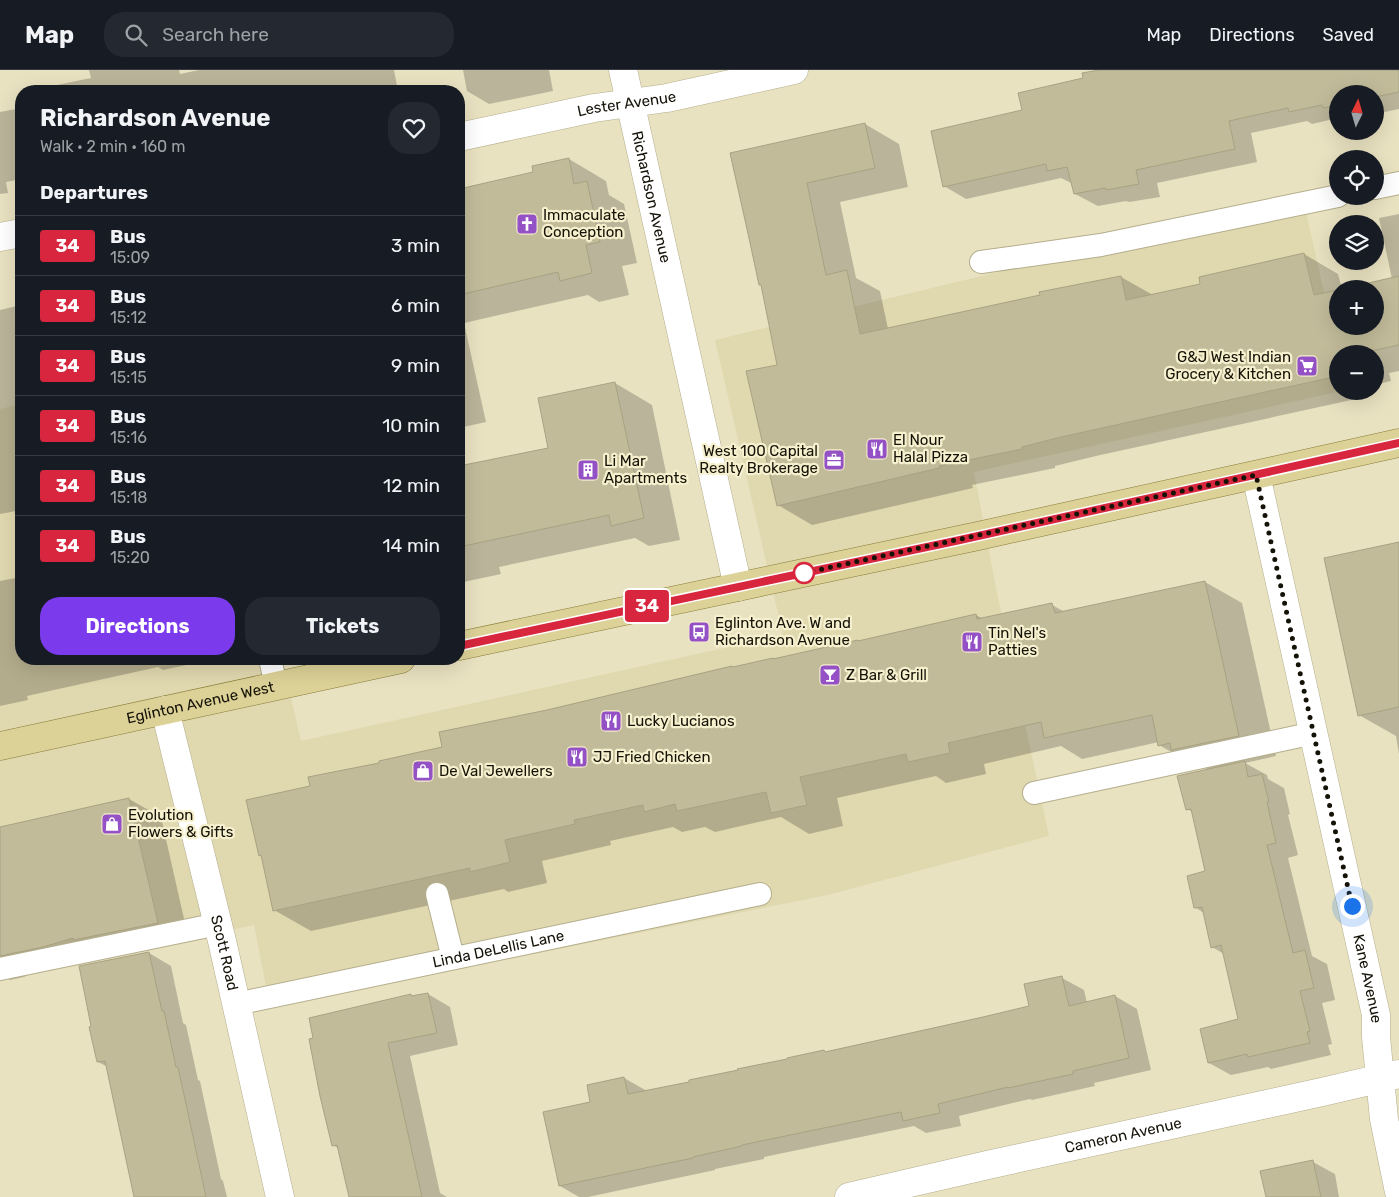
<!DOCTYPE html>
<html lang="en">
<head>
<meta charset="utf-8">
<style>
  body { margin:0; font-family:Rubik,sans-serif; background:#242831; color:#f1f3f6; height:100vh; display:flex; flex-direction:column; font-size:19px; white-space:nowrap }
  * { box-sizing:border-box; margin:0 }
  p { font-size:16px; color:#9ea1a6 }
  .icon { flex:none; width:28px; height:28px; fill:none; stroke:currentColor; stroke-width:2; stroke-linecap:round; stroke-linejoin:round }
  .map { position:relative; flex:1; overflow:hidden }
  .drawer { position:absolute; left:15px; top:15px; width:450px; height:580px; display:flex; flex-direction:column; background:#171b24; border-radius:20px; box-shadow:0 5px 20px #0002 }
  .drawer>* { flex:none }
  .badge { padding:0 10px; border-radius:4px; font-size:18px; line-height:32px }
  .needle { width:32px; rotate:5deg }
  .fabs { position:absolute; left:1329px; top:15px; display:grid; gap:10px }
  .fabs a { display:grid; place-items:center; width:55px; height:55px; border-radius:50%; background:#171b24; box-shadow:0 5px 20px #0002; font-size:25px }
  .you { position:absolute; width:25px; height:25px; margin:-12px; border:4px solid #fff; border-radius:50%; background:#1a73e8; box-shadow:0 0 0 8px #1a73e833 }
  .map>.badge { position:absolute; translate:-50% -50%; box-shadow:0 0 0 2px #fff }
  h2 { padding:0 25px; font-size:19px; line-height:45px }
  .round { display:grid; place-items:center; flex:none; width:52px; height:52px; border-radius:20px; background:#242831 }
  .overview { display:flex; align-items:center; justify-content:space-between; height:85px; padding:0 25px }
  h1 { font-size:24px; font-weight:700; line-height:38px }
  .button { display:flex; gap:10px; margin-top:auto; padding:10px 25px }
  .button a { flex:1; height:58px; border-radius:20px; background:#7c3aed; color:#fff; font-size:20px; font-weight:700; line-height:58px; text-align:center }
  .button a+a { background:#242831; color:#f1f3f6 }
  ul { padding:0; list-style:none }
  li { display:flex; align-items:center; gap:15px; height:60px; padding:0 25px; border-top:1px solid #363941 }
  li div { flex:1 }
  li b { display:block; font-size:19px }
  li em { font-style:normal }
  li .badge { min-width:55px; font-weight:700; text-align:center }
  header { display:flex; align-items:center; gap:30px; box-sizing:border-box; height:70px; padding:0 25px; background:#171b24; border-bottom:1px solid #363941 }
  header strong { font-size:24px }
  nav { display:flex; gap:28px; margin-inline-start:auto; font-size:18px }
  .search { width:350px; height:45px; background:#242831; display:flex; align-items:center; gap:12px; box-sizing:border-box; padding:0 18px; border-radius:20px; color:#9ea1a6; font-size:19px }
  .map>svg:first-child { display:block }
  .built { fill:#e0d8af }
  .shadow { fill:#0003 }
  .building { fill:#c1bb9a; stroke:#a8a282 }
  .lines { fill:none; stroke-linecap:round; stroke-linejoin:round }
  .service-casing { stroke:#b4ae8d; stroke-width:24 }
  .minor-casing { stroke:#b4ae8d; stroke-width:29 }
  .primary-casing { stroke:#877b38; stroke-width:29 }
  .service { stroke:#fff; stroke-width:22 }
  .minor { stroke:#fff; stroke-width:28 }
  .primary { stroke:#dcd197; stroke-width:28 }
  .line-casing { stroke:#fff; stroke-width:11 }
  .line { stroke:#d7263d; stroke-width:8 }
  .walk { stroke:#151207; stroke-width:5; stroke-dasharray:0 9 }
  .stop-dot { fill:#fff; stroke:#d7263d; stroke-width:2.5 }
  .labels { text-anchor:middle; stroke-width:4.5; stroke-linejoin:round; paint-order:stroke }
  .street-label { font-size:15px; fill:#151207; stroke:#f6f0ce }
  .poi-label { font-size:15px; fill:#151207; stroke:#f6f0ce; text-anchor:start }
</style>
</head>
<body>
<header>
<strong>Map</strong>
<div class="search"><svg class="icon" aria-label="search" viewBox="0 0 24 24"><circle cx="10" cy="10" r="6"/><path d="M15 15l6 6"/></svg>Search here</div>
<nav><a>Map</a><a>Directions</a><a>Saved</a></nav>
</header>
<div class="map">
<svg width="1399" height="1127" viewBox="0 0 1399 1127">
  <rect width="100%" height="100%" fill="#e9e2c1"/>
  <path class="built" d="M1303,129l35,155v37h4l-368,81 22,116 53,248 -221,59 -558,112 -16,-82 -254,55v-571l21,-5v255h261l19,82 482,-106 -68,-295z"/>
  <path class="shadow" d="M89,0h90l1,4 19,-4h195l4,21h-361v-2l54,-11z
    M463,0h86l4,21 -64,13 -22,-13z
    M1106,0h293v39l-24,5v-20h-37v24l-26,6 -5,-3 -56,12 6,29 -100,21 3,14 -31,5 -3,-1 -28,5 -23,-12 -3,-11h-1l-10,-5 -95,21 -22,-13 79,-75 61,-32z
    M21,38v71l-15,3 2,11 -8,1v-82z
    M865,54l34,20 9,43 -68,15 16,76 24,13 8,38 233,-52 32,18 49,-10 102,-31 34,20 4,15h-4v37h37l17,-47 -13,-61 20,-4v157l-10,2 2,8 -16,4v-31h-37v37h26l1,6 -269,59 -41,10v2l-83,17 1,3 -161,37 -34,-20v-140l-16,-79 -2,-1 -9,-47z
    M569,89l37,22 3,14 15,9 13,59 -15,3 7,29 -30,7 -11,-7 -124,28 22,99 -27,6v-238l76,-17z
    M21,235v205l-21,4v-204z
    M615,313l37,22 28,135 -31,6 -14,-8 -136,29 2,7 -42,9v-115l91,-20z
    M1399,473v211l-3,-18 -37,-21z
    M21,507v82h194l-52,11 -5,-3 -131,29 1,4 -28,6v-125z
    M1205,512l37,21 34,153 -31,7 22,12 1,4 16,9 6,26 -2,1 10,40 -10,3 24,98 15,8 8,36 -13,3 10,41 -4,1 3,10 -60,14 -3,-2 -37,8 -22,-12 31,-43 -16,-66 -12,-7 -8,-34 -8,-5 11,-36 -14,-60 -6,-3 22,-39 -9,-5 -4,1 -37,-21v-3l-77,17 -21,-13 -77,18 2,10 -40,9 -10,-7 -99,22 6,28 -34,8 -28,-17 -66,15 -10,-5 -23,5 -9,-5 -63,14 1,4 -69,16 5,22 -39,9 -4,-3 -193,42 -37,-21 -11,-54 -3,-1 52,-68 69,-23 63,-16 103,-37 429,-96 7,4 69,-14 13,7z
    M129,729l32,18 28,124 -159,33 -6,3 -14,3 -10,-5v-147z
    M149,883l22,13 12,57 3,2 12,55 2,1 21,98 2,2 4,16h-92l-27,-130 -10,-5z
    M1062,908l22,12 3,13 28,-7 22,13 14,61 -57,13 1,3 -63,14 -2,-1 -71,17 2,10 -35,7 -12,-7 -150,31v2l-49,10v1l-127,27h-9l-19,-11 32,-83 -4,-17 36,-8 23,13 384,-84z
    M428,924l22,13 8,38 -48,11 30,137 7,4h-97l-11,-48 -6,-4 78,-149 2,1z
    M1313,1092l22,12 4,23h-72z"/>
  <path class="building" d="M1099,0h300v22l-24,5v-3h-37v11l-15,3 -1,-3 -33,7 -1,-4 -59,13 6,28 -99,21 3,14 -33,6 -1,-2 -31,6 -7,-27 -20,4 -1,-7 -103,23 -12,-56 91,-21 -4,-17 65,-15 -1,-5z
    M865,53l10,45 -68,15 19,92 21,-5 13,64 180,-39 -1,-3 82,-16 5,24 74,-16 -1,-7 105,-24 10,42 24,-5v36h37v-37h-33l57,-13v69l-42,9h-19v22l-277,61 -39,10v2l-83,17v2l-162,38 -31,-135 31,-6 -16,-80h-2l-10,-47 -19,-85z
    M569,88l5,26 13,-3 13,61 -14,3 6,28 -32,8 -2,-9 -99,23v-106l74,-17 -1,-6z
    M615,312l29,136 -33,8 -2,-11 -150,32v-81l89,-18 -10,-50z
    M1399,472v165l-41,9 -34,-158z
    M1205,511l34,155 -68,14 -1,-7 -12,3 -6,-31 -108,23 -3,-16 -93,21 2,10 -42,9 -2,-8 -106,23 7,28 -36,8 -5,-21 -89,19 -2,-7 -31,8 -1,-7 -69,15 1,4 -70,16 5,22 -40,10v-4l-197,43 -12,-56 -2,1 -13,-56 64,-14 -2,-9 71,-14v-2l63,-14 -3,-15 108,-22 185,-44 1,1 40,-9v1l85,-19v1l118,-27 1,5 75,-16 3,10z
    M1245,691l3,16 14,-3 7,28h-2l9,41 -9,2 26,108 12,-3 9,38 -14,3 10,40 -3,1 3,11 -62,14 -1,-3 -39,9 -8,-34 38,-10 -17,-74 -10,3 -9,-41 -8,1 -7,-32 18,-5 -14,-62 -5,1 -9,-34z
    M129,728l29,125 -85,17v-2l-30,9 -43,9v-129z
    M149,882l13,59h2l12,56h2l28,130h-72l-29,-136 -8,1 -8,-35 2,-1 -12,-60z
    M1062,906l7,30 46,-11 14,63 -56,13v3l-65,14v-1l-70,17 2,9 -37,8 -2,-9 -159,33v1l-49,11v1l-134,28 -16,-74 47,-10 -3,-17 37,-8 4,17 61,-12v-2l49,-10 -1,-1 50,-10v-1l37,-8 1,2 158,-35 46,-11 -5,-22z
    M428,923l9,40 -49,10 34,154h-73l-12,-52 -5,1 -12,-50 -11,-57 4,-1 -4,-20 102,-24v2z
    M1313,1090l8,37h-55l-6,-26z"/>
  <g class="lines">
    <g class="service-casing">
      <g id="service">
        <path d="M1375,118l24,-5"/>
        <path d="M981,192l120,-17 237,-49"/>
        <path d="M270,589l6,26"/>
        <path d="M1034,723l280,-60"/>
        <path d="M437,824l16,64"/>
        <path d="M0,899l218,-45"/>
        <path id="s1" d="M236,934l524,-110"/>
      </g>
    </g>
    <g class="minor-casing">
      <g id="minor">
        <path id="s2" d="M623,0l115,517"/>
        <path id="s3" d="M459,67l135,-29 73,-10 127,-28"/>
        <path d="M0,167l21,-4"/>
        <path id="s4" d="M1256,405l120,540v22l8,82 15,73"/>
        <path id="s5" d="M165,640l57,231 58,256"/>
        <path id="s6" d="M849,1127l143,-33 330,-72 77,-18"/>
      </g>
    </g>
    <g class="primary-casing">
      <g id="primary">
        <path d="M459,576l519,-110 421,-93"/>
        <path id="s7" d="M0,676l401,-87"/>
      </g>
    </g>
    <use href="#service" class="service"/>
    <use href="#minor" class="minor"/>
    <use href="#primary" class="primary"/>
  </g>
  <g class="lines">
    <g class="line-casing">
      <path id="line" d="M459,576l501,-106 439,-97"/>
    </g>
    <use href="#line" class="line"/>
    <path class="walk" d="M804,503l452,-98 96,431"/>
  </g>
  <defs>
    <g id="church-square" transform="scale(1.125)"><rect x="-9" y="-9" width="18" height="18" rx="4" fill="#9450c5" stroke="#f6f0ce"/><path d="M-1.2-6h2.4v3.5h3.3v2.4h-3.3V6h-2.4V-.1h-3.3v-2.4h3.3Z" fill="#fff"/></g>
    <g id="supermarket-square" transform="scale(1.125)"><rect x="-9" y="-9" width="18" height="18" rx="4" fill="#9450c5" stroke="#f6f0ce"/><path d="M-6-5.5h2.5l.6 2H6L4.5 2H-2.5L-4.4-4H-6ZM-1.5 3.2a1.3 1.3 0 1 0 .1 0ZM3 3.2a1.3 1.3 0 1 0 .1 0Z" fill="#fff"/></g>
    <g id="restaurant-square" transform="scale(1.125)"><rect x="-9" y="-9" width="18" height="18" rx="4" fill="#9450c5" stroke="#f6f0ce"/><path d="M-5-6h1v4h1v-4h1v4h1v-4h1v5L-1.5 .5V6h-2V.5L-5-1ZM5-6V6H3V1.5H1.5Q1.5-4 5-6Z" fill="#fff"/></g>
    <g id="office-square" transform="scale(1.125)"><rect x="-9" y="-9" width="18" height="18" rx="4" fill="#9450c5" stroke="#f6f0ce"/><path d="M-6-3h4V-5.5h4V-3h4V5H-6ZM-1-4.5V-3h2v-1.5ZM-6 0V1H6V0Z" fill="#fff"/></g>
    <g id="building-square" transform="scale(1.125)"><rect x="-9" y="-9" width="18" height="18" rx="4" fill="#9450c5" stroke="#f6f0ce"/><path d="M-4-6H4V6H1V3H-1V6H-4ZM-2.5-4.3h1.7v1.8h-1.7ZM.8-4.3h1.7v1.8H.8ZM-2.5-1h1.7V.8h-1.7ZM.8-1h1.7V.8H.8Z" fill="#fff"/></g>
    <g id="bus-square" transform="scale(1.125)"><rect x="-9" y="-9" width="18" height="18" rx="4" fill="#9450c5" stroke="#f6f0ce"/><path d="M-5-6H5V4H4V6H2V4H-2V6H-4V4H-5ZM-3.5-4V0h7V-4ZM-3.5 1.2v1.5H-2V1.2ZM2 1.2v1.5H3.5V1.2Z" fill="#fff"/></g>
    <g id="bar-square" transform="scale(1.125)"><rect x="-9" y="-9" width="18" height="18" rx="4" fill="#9450c5" stroke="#f6f0ce"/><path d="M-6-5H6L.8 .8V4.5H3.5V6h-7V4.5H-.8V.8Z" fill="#fff"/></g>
    <g id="shop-square" transform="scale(1.125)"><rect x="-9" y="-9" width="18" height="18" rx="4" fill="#9450c5" stroke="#f6f0ce"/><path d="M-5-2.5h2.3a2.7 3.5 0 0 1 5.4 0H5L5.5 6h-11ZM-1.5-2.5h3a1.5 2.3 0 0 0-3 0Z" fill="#fff"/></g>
  </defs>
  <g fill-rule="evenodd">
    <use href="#church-square" x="527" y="154"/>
    <use href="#supermarket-square" x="1307" y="296"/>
    <use href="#restaurant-square" x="877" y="379"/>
    <use href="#office-square" x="834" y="390"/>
    <use href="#building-square" x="588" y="400"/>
    <use href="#bus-square" x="699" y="562"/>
    <use href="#restaurant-square" x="972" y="572"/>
    <use href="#bar-square" x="830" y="605"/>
    <use href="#restaurant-square" x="611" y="651"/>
    <use href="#restaurant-square" x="577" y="687"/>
    <use href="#shop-square" x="423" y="701"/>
    <use href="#shop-square" x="112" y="754"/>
  </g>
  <circle class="stop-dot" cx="804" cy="503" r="10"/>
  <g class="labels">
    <g class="street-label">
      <text dy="5" stroke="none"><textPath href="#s3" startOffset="171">Lester Avenue</textPath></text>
      <text dy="5" stroke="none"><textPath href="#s2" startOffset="130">Richardson Avenue</textPath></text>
      <text dy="5" stroke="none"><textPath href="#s7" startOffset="205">Eglinton Avenue West</textPath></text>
      <text dy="5" stroke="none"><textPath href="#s1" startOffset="268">Linda DeLellis Lane</textPath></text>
      <text dy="5" stroke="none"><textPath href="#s5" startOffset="250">Scott Road</textPath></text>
      <text dy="5" stroke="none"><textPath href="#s4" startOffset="516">Kane Avenue</textPath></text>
      <text dy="5" stroke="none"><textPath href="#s6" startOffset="281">Cameron Avenue</textPath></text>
    </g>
    <g class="poi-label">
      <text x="543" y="150">Immaculate<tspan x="543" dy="17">Conception</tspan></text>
      <text x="1291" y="292" text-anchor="end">G&amp;J West Indian<tspan x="1291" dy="17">Grocery &amp; Kitchen</tspan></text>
      <text x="893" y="375">El Nour<tspan x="893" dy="17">Halal Pizza</tspan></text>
      <text x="818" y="386" text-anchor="end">West 100 Capital<tspan x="818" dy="17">Realty Brokerage</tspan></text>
      <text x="604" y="396">Li Mar<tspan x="604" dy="17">Apartments</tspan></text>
      <text x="715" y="558">Eglinton Ave. W and<tspan x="715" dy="17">Richardson Avenue</tspan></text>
      <text x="988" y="568">Tin Nel's<tspan x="988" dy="17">Patties</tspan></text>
      <text x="846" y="610">Z Bar &amp; Grill</text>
      <text x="627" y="656">Lucky Lucianos</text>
      <text x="593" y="692">JJ Fried Chicken</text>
      <text x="439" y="706">De Val Jewellers</text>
      <text x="128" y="750">Evolution<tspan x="128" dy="17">Flowers &amp; Gifts</tspan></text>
    </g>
  </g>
</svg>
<div class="fabs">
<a><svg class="needle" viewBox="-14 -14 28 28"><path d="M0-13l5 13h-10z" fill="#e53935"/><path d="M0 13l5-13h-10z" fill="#9ea1a6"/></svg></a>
<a><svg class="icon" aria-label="locate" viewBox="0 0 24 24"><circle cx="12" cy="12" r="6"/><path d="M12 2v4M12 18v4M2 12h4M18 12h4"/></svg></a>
<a><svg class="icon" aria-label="layers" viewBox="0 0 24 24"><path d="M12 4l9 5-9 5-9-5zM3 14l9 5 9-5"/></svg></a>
<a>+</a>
<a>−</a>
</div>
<div class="you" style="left:1352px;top:836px"></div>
<b class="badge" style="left:647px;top:536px;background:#d7263d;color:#fff">34</b>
<section class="drawer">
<div class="overview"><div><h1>Richardson Avenue</h1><p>Walk · 2 min · 160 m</p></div><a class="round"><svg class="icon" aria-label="heart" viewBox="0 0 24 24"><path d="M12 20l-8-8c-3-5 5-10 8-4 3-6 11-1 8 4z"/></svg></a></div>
<h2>Departures</h2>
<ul>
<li><span class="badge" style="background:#d7263d;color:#fff">34</span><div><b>Bus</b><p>15:09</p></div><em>3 min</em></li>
<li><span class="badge" style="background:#d7263d;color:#fff">34</span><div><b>Bus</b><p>15:12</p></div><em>6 min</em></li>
<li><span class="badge" style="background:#d7263d;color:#fff">34</span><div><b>Bus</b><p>15:15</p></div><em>9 min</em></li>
<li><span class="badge" style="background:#d7263d;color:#fff">34</span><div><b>Bus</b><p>15:16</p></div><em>10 min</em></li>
<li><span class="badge" style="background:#d7263d;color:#fff">34</span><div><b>Bus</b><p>15:18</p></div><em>12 min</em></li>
<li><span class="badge" style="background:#d7263d;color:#fff">34</span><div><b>Bus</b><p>15:20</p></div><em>14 min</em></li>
</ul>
<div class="button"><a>Directions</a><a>Tickets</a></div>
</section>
</div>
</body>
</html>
